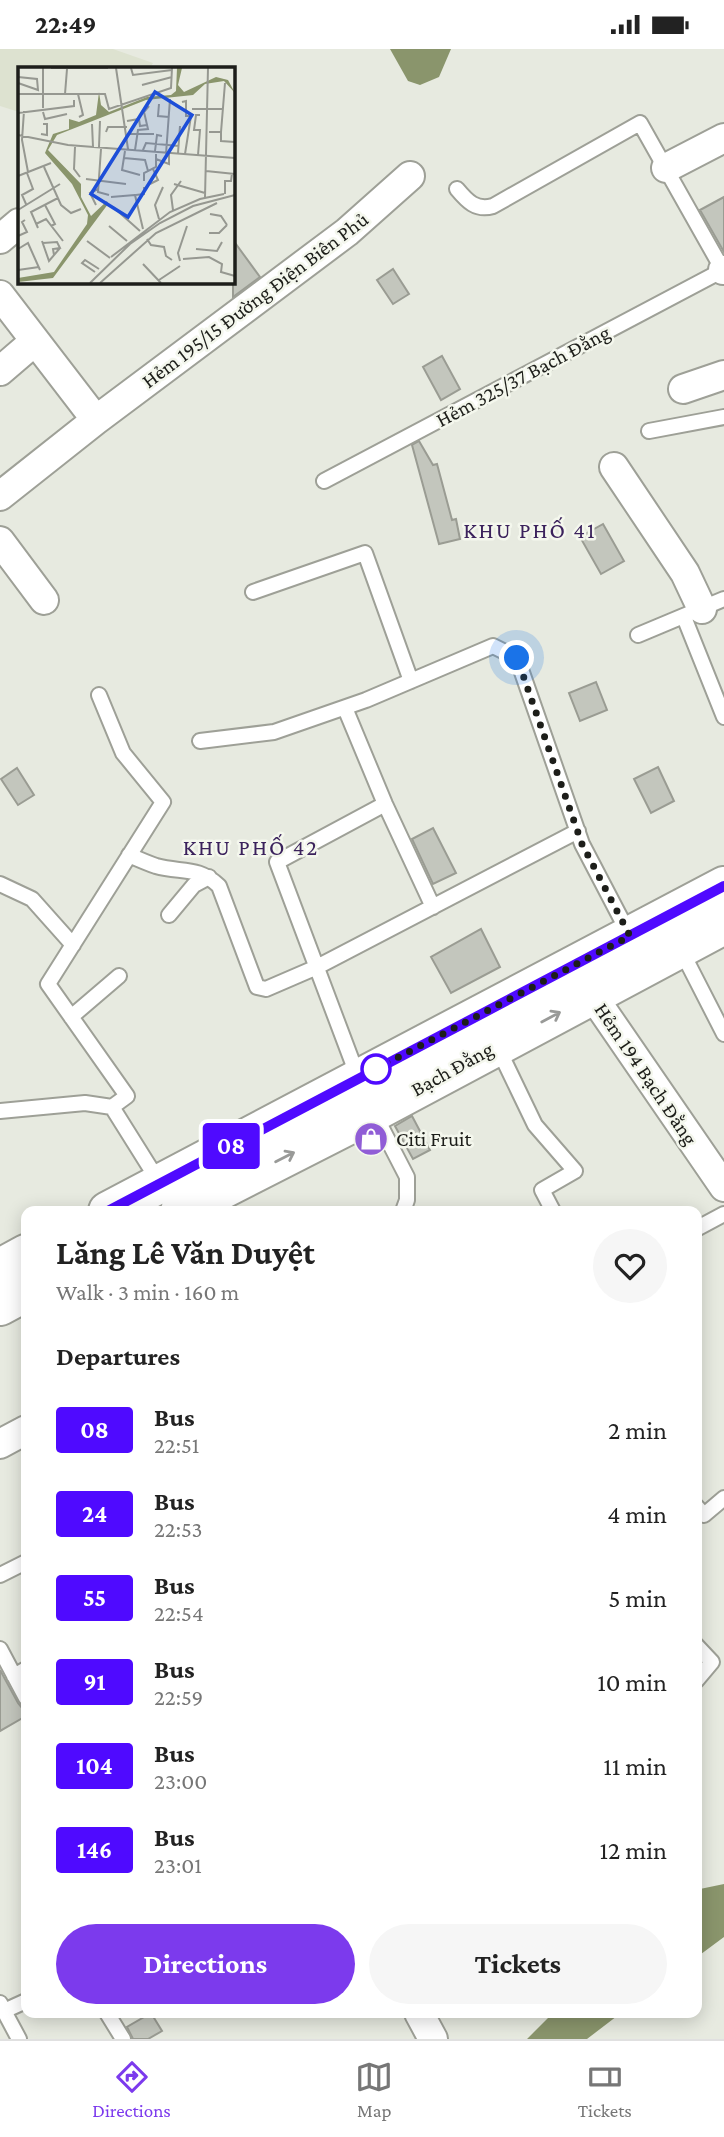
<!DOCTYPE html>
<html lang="en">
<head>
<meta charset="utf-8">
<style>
  body { margin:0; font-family:"Crimson Pro",serif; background:#f6f6f6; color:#222; height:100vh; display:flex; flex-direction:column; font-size:26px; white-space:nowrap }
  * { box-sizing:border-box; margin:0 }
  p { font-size:23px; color:#767676 }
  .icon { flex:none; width:38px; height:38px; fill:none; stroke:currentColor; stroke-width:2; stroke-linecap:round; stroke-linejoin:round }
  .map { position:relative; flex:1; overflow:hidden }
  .side { position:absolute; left:21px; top:1157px; width:681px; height:812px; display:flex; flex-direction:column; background:#fff; border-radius:14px; box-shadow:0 4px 18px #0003 }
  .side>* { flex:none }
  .badge { padding:0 14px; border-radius:5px; font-size:24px; line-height:46px }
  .you { position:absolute; width:35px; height:35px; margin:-18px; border:5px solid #fff; border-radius:50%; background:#1a73e8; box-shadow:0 0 0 10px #1a73e833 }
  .map>.badge { position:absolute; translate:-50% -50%; box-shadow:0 0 0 4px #fff }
  h2 { padding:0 35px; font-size:26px; line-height:63px }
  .round { display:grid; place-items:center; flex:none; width:74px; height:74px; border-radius:37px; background:#f6f6f6 }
  .head { display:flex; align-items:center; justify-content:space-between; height:119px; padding:0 35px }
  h1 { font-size:33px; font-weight:700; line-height:52px }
  .cta { display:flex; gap:14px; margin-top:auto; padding:14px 35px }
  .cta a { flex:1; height:80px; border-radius:42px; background:#7c3aed; color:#fff; font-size:28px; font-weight:700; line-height:80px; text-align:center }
  .cta a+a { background:#f6f6f6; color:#222 }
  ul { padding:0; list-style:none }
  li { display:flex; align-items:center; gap:21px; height:84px; padding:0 35px }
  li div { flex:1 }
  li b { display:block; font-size:26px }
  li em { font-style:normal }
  li .badge { min-width:77px; font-weight:700; text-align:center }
  .status { display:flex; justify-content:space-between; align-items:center; height:49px; padding:0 35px; background:#fff; direction:ltr }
  .status svg { height:19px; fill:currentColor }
  .tabs { display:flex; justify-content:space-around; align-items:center; height:98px; border-top:2px solid #e0e0e0; background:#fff; font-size:19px; color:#767676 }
  .tabs a { display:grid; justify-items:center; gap:4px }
  .tabs .selected { color:#7c3aed }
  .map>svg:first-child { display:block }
  .built { fill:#dde2d0 }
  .water { fill:#8a956c }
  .building { fill:#c3c6bd; stroke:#9a9c93; stroke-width:2 }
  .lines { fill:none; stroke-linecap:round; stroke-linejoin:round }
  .service-casing { stroke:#9ea097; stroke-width:18 }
  .minor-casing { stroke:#9ea097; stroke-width:32 }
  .primary-casing { stroke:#9ea097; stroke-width:42 }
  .service { stroke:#fff; stroke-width:14 }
  .minor { stroke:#fff; stroke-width:28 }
  .primary { stroke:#fff; stroke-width:38 }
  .oneway { stroke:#999a98 }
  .line-casing { stroke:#fff; stroke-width:16 }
  .line { stroke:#4f0aff; stroke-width:10 }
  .walk { stroke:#1d1e1a; stroke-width:7; stroke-dasharray:0 12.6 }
  .stop-dot { fill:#fff; stroke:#4f0aff; stroke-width:3.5 }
  .labels { text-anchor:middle; stroke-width:5; stroke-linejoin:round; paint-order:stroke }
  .street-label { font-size:21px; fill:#1d1e1a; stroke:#f4f7ed }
  .poi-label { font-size:21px; fill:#1d1e1a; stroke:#f4f7ed; text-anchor:start }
  .neighbourhood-label { font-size:23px; letter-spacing:2px; fill:#3b225c; stroke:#f4f7ed }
  .inset-road { fill:none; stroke:#969891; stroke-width:2 }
  .view { fill:#1d4ed8; fill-opacity:0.15; stroke:#1d4ed8; stroke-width:3.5 }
  .inset-edge { fill:none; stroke:#1d1e1a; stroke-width:3.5 }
</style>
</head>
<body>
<div class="status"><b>22:49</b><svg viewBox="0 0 49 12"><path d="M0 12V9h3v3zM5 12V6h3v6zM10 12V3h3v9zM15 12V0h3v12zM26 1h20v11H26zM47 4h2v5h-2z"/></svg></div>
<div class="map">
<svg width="724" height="1990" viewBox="0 0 724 1990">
  <rect width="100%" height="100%" fill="#e7eae0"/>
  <path class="built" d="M0,0h113l40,14 -3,5h-131v44l-19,-6z"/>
  <path class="water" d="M390,0h61l-12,28 -19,8 -12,-4z
    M724,1835v53l-27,20v-70l3,2z
    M553,1964h68l-34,26h-60z"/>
  <path class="building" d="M724,148v55l-24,-42z
    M233,191l27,37 -27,20z
    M393,220l16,25 -16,10 -16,-24z
    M442,307l18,33 -19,11 -18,-33z
    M419,392l14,24 4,-1 15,56 4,-1 4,20 -21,5 -27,-99z
    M603,475l21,37 -23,13 -21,-37z
    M596,633l11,28 -27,11 -11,-28z
    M658,718l16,34 -23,12 -17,-34z
    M17,719l17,27 -16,10 -17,-26z
    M433,779l23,45 -23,11 -21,-45z
    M481,880l19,38 -49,26 -20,-36z
    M412,1067l18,34 -17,9 -18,-33z
    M0,1621l18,33 8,10v3l-26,15z
    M151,1964l11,18 -14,8h-15l-6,-12z"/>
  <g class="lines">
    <g class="service-casing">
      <path id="service" d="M457,140c10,12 19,22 36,17l147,-83 84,149
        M649,382l75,-14
        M324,432l399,-211
        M253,543l112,-39 46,128
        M684,568l40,100
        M638,586l86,-36
        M99,646l24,58 40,49 -115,182 79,112 -15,11 47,75
        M345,659l40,96 48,103
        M200,692l74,-9 92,-32 127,-54 24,12 65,186 47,90
        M129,806c9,4 18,8 27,11 25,7 42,0 63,20l38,101 9,2 51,-22 261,-136
        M0,835l32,15 41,46
        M169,866l25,-30 15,-8
        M681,901l43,84
        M71,968l48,-41
        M497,997l38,79 40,46 -33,19 11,21
        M358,1028l-81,-215 108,-58
        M0,1062l85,-8 27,4
        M374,1064l33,64v23l-4,11
        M696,1180l28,-15
        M696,1457l8,9 20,-17
        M0,1526l26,-13
        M696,1596l16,17 -16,19
        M0,1600l26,49
        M14,1627l12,-7
        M0,1954l4,8 22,-10
        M4,1962l15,28
        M107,1964l16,26"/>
    </g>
    <g class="minor-casing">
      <path id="minor" d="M666,119l58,-30
        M0,190l19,-16
        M723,221h1
        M0,246l96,125 -96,76
        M0,322l35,-30
        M683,340l41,-14
        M96,371l251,-188 63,-56
        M614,418l71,106 17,36
        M0,492l44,59
        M592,946l132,192
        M0,1395l26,-14
        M419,1964l14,26"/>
    </g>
    <g class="primary-casing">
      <path id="primary" d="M108,1162l616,-325
        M180,1162l194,-99 350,-187
        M0,1219l26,-14
        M0,1257l26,-14"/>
    </g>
    <use href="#service" class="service"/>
    <use href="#minor" class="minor"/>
    <use href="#primary" class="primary"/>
  </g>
  <defs><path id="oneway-shaft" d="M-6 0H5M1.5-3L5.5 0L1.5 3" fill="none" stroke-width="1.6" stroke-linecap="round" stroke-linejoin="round" transform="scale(1.75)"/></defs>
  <g class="oneway">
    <use href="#oneway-shaft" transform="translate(551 968) rotate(-28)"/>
    <use href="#oneway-shaft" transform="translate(285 1108) rotate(-27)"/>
  </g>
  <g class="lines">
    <g class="line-casing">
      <path id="line" d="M108,1162l616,-325"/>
    </g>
    <use href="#line" class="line"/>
    <path class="walk" d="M376,1020l254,-133 -48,-92 -65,-186"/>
  </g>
  <defs>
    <g id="shop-disc" transform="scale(1.75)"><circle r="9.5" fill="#905dd6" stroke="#f4f7ed"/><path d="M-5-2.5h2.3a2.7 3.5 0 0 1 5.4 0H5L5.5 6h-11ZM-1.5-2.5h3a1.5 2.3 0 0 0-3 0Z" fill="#fff"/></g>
  </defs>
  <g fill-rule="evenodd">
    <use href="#shop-disc" x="371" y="1090"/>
  </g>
  <circle class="stop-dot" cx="376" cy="1020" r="14"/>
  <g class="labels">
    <g class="street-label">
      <text transform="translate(255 251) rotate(-37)" y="7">Hẻm 195/15 Đường Điện Biên Phủ</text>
      <text transform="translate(523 327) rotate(-28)" y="7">Hẻm 325/37 Bạch Đằng</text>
      <text transform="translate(452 1020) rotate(-29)" y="7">Bạch Đằng</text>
      <text transform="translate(646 1025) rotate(56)" y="7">Hẻm 194 Bạch Đằng</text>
    </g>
    <g class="poi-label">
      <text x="396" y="1097">Citi Fruit</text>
    </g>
    <g class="neighbourhood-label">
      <text x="530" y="489">KHU PHỐ 41</text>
      <text x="251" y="806">KHU PHỐ 42</text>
    </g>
  </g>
  <g transform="translate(18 18)">
    <rect width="217" height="217" fill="#e7eae0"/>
    <path d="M159,1h5l-4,17 6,7 32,-15 12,3 7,13 -11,-12 -19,3 -12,11 -47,5 -89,35 -9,15 33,34v13l10,19 16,-15 1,3 -55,74 -35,4v-4l36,-6 33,-48 1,-9 -16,-31 -27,-31 8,-19 16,-5v-10l10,3 17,-7 3,-23 2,13 8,7 38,-15 24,-2 5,-4z" fill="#8a956c"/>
    <path class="inset-road" d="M33,1h57M98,1l12,81M113,1l2,7 39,-5M0,10l19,2 1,11 -20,-7M124,18l30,-8M1,27h86l4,15 62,-21 1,-20M47,27l2,-25M60,27l5,21 -4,2M164,35l4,-1v15h5l-6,38M141,37l-1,12 11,1M25,41v-40M174,42h31M6,44l-2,29 6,32M25,45l2,7 22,-5M0,46l56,-7v-6M109,54l12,-2 1,7 7,-1M74,57l1,23M88,65l2,-5h19M191,65h12l4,-49M203,65v9l14,1M23,67l6,1v-11h-4M110,67h26M0,68l50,10 167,13M57,80l-1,22 6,8M81,80l1,-26M83,82l-3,43 11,3M117,83l3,-20 10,-1 -4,-17 5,-6M125,83l3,-7 33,3M107,84l-3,19 18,5M137,84l2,-16 5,1M160,86l2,-27M148,87l4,-55M180,88l2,-25h-6l2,-15h4M106,91l21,2 3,11M138,92l13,5v-10M26,100l17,38 10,8 10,-4M188,104l29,3M0,109l33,-13M68,112l40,5M126,114v-8l12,-6v-13M132,117l8,-4 -5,-11M156,117l31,9M207,127v-13h6l1,-8M93,130l24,-2M187,130l3,-129M8,137l-4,-9 11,-6 -6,-16M27,138l10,19 -4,2M78,138l-6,-12 8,-4M95,140l27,24M0,143l42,-26M155,143l-2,-15 10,-14M192,147l11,2 6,9M141,152l-4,-14 8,-18M18,157l10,-5 17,22M91,159l18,15M20,161l-7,-16 27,-14M125,162l-8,-34 9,-1v-7M191,166h10l8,-8M0,169l9,-4 -5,-10 3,-2M129,172l4,6 13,2 2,9 6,4M24,174l7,20 11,-13M69,174l23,17M25,176l14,-1 3,6 -7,1 1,6M0,182l10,-6 12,27M178,182l21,2 5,-9M93,190l59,-45 30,-13 24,-5M165,192l26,-2 13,7 -1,8 14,4M162,194l-2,-8 9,-27M125,197l18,19M0,203l21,-3M77,205l-13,-9 3,-3 14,9M141,213l21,-14M72,216l40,-39 30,-21 33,-17 42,-11M82,216l56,-50 61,-30"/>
    <path class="view" d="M137,25l37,23 -64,102 -37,-23z"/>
    <rect width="217" height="217" class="inset-edge"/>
  </g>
</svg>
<div class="you" style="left:517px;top:609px"></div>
<b class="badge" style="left:231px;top:1097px;background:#4f0aff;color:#fff">08</b>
<section class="side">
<div class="head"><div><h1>Lăng Lê Văn Duyệt</h1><p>Walk · 3 min · 160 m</p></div><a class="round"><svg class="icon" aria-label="heart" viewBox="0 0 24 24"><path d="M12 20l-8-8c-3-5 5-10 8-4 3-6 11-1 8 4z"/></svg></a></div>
<h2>Departures</h2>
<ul>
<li><span class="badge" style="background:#4f0aff;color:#fff">08</span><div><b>Bus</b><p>22:51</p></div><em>2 min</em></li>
<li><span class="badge" style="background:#4f0aff;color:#fff">24</span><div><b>Bus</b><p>22:53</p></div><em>4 min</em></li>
<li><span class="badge" style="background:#4f0aff;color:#fff">55</span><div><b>Bus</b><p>22:54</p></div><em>5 min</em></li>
<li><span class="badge" style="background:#4f0aff;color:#fff">91</span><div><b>Bus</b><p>22:59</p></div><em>10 min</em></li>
<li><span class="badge" style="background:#4f0aff;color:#fff">104</span><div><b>Bus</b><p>23:00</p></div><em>11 min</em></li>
<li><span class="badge" style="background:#4f0aff;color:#fff">146</span><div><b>Bus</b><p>23:01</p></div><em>12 min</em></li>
</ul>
<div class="cta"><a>Directions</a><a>Tickets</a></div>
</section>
</div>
<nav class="tabs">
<a class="selected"><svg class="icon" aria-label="directions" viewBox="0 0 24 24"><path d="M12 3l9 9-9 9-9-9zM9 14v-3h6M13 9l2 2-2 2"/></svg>Directions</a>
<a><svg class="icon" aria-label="map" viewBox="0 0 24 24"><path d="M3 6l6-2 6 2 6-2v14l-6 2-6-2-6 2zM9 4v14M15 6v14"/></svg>Map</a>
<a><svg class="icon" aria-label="tickets" viewBox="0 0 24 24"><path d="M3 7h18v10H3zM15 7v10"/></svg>Tickets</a>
</nav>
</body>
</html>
